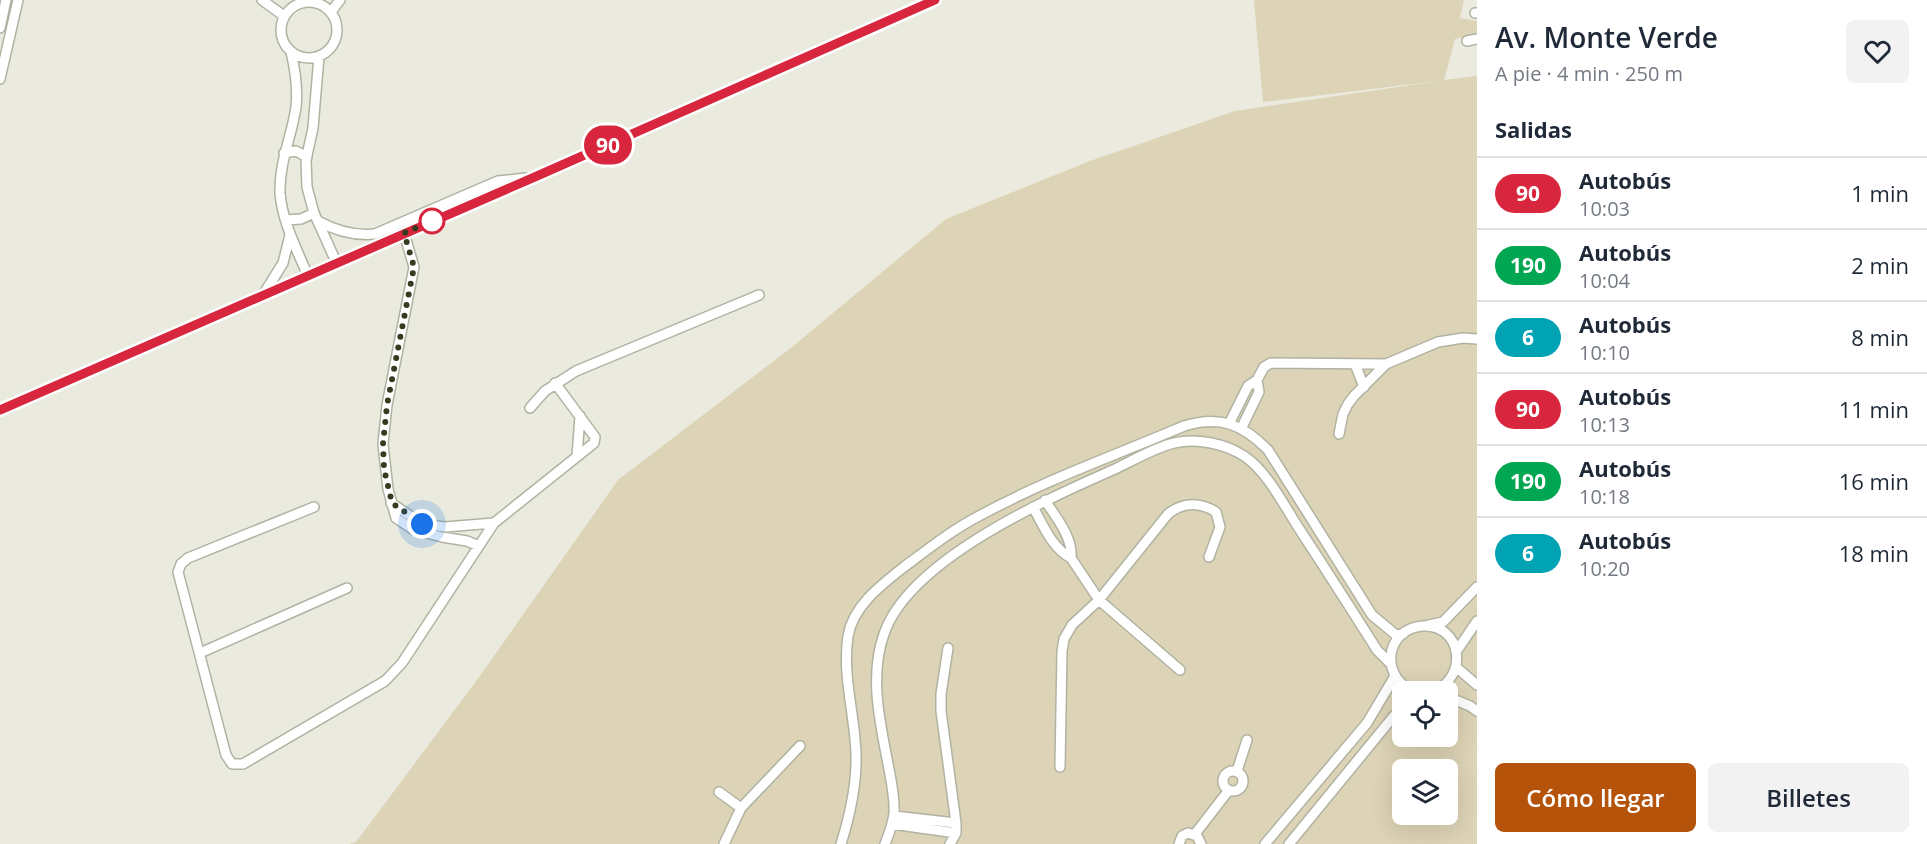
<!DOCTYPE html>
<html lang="es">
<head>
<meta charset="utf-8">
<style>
  body { margin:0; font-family:"Open Sans",sans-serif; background:#f2f2f3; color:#1f2937; height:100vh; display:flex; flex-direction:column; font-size:22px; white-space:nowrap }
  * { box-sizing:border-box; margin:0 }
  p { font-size:20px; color:#747a83 }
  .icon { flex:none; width:33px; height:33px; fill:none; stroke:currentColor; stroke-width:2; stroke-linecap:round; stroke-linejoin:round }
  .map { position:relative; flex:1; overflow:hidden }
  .sheet { display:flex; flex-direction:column; background:#fff; width:450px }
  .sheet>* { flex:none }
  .badge { padding:0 12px; border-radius:20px; font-size:21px; line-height:39px }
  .fabs { position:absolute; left:1392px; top:681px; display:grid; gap:12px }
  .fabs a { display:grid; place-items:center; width:66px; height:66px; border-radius:9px; background:#fff; box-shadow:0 6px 24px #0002; font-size:30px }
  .you { position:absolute; width:30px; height:30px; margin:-15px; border:4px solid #fff; border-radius:50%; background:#1a73e8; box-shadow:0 0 0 9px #1a73e833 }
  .map>.badge { position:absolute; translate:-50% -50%; box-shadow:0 0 0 3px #fff }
  h2 { padding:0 18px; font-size:22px; line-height:54px }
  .round { display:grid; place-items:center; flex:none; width:63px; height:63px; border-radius:9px; background:#f2f2f3 }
  .overview { display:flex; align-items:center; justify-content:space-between; height:102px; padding:0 18px }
  h1 { font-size:28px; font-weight:600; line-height:45px }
  .cta { display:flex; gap:12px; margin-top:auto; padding:12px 18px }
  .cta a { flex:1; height:69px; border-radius:9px; background:#b45309; color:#fff; font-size:24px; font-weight:600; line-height:69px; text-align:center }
  .cta a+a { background:#f2f2f3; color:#1f2937 }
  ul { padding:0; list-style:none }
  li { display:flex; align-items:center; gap:18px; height:72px; padding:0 18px; border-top:2px solid #e0e1e3 }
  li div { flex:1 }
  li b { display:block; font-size:22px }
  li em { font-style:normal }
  li .badge { min-width:66px; font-weight:700; text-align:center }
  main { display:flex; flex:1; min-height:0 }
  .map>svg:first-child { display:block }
  .green { fill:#ddd3b6; fill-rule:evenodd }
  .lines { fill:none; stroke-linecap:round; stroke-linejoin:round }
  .minor-casing { stroke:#b0b3a1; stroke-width:12 }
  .minor { stroke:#fff; stroke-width:9 }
  .line-casing { stroke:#fff; stroke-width:14 }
  .line { stroke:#d7263d; stroke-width:9 }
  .walk { stroke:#353b1f; stroke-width:6; stroke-dasharray:0 10.8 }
  .stop-dot { fill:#fff; stroke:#d7263d; stroke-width:3 }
</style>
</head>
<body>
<main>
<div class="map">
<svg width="1477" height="844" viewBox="0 0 1477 844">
  <rect width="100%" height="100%" fill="#eaebde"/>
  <path class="green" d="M1254,0h210l-4,18 17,3v13l-22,5 -11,41 33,-4v768h-1128l7,-2 121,-162 141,-200 174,-133 154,-128 144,-58 145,-50 204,-30 -176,21zM1402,692h46v44h-46zM1402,770h46v44h-46z"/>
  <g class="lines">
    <g class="minor-casing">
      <path id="minor" d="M262,0l22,16
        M281 30a28 28 0 1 1 56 0a28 28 0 1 1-56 0Z
        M331,12l9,-12
        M1475,13h2
        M0,28l6,-28
        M1467,41l10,-2
        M291,52c4,17 7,36 5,55 -4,29 -17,55 -16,86 2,28 17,57 28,83
        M319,56l-6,72 -7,32 1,27 7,26 23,51
        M0,79l18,-79
        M284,153l12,-2 11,6
        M286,220l15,-1 13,-6
        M318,221c18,10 36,15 57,13l123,-53 28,-3
        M404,233l10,34 -27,138 -4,39 5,45 8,29 18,12 28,7 25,4 12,5
        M263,295l20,-32 7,-28
        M1355,364l9,23
        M530,408l15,-17 31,-20 183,-76
        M0,410l537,-234 398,-176
        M1229,424l19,-38 9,-6 7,-13 7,-4 115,1
        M1241,429l18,-37 -2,-12
        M1339,434l4,-20 5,-10 6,-8 32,-32 52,-22 25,-4 14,1
        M577,456l3,-40
        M1045,500c11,18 28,37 26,58
        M391,503l31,21 23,3 49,-4
        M314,507l-126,51 -7,6 -3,8 48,183 6,9h11l142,-83 17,-18 92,-140 100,-80 1,-6 -40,-54
        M1033,507c10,18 19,41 38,51l28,42 81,70
        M1429,625l14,-3 34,-35
        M948,648l-7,46v17l15,112v10l-6,11
        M1456,652l21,-31
        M200,653l147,-65
        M1456,667l21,18
        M1416,692c-36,-12 -33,-62 6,-66 40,-3 48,52 10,66
        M1448,697l22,9 7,5
        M1060,767l2,-116 2,-12 8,-14 27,-25 69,-86c15,-12 32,-12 48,-2l4,15 -11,30
        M1223 781a10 10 0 1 1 20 0a10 10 0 1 1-20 0Z
        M1237,771l10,-31
        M719,792l22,16
        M894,816l62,7
        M892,824l64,9
        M1195,834l34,-44
        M724,844l17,-36 59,-62
        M841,844c9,-29 16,-59 15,-90 -1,-39 -14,-78 -8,-118 5,-30 33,-51 56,-69 24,-18 48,-37 75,-51 66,-36 137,-61 205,-90 35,-11 59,-2 84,24l104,165 24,20 7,-1
        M885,844c4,-10 8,-20 9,-31 1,-16 -3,-33 -6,-49 -8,-42 -19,-88 -4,-130 25,-74 163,-135 231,-165 17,-8 41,-22 59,-26 22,-5 50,0 70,13 22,14 40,49 54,71 27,41 53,82 79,123l14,14
        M1179,844l3,-8 6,-3 9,3 4,8
        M1265,844l102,-121 28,-47
        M1289,844l104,-127 9,-9"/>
    </g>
    <use href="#minor" class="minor"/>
  </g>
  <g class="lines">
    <g class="line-casing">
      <path id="line" d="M0,410l537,-234 398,-176"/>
    </g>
    <use href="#line" class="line"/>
    <path class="walk" d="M422,524l-30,-21 -8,-34 -1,-25 4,-39 27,-138 -10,-34 37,-16 -9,4"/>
  </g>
  <circle class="stop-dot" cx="432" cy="221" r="12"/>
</svg>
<div class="fabs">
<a><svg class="icon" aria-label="locate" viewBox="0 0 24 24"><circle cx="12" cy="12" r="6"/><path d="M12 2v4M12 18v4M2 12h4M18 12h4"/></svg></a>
<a><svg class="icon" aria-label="layers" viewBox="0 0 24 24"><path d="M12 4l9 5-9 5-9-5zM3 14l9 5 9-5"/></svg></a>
</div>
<div class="you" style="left:422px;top:524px"></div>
<b class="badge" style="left:608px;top:145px;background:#d7263d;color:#fff">90</b>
</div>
<section class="sheet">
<div class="overview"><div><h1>Av. Monte Verde</h1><p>A pie · 4 min · 250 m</p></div><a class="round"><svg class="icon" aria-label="heart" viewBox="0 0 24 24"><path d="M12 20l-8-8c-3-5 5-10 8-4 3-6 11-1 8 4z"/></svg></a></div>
<h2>Salidas</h2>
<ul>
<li><span class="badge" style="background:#d7263d;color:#fff">90</span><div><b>Autobús</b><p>10:03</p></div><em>1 min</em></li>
<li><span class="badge" style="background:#00a651;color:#fff">190</span><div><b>Autobús</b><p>10:04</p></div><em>2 min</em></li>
<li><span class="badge" style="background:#00a3b4;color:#fff">6</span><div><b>Autobús</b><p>10:10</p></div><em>8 min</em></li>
<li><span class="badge" style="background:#d7263d;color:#fff">90</span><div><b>Autobús</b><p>10:13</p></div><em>11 min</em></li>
<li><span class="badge" style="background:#00a651;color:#fff">190</span><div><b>Autobús</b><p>10:18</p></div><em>16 min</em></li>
<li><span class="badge" style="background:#00a3b4;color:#fff">6</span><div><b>Autobús</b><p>10:20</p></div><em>18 min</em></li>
</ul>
<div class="cta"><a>Cómo llegar</a><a>Billetes</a></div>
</section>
</main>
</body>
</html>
